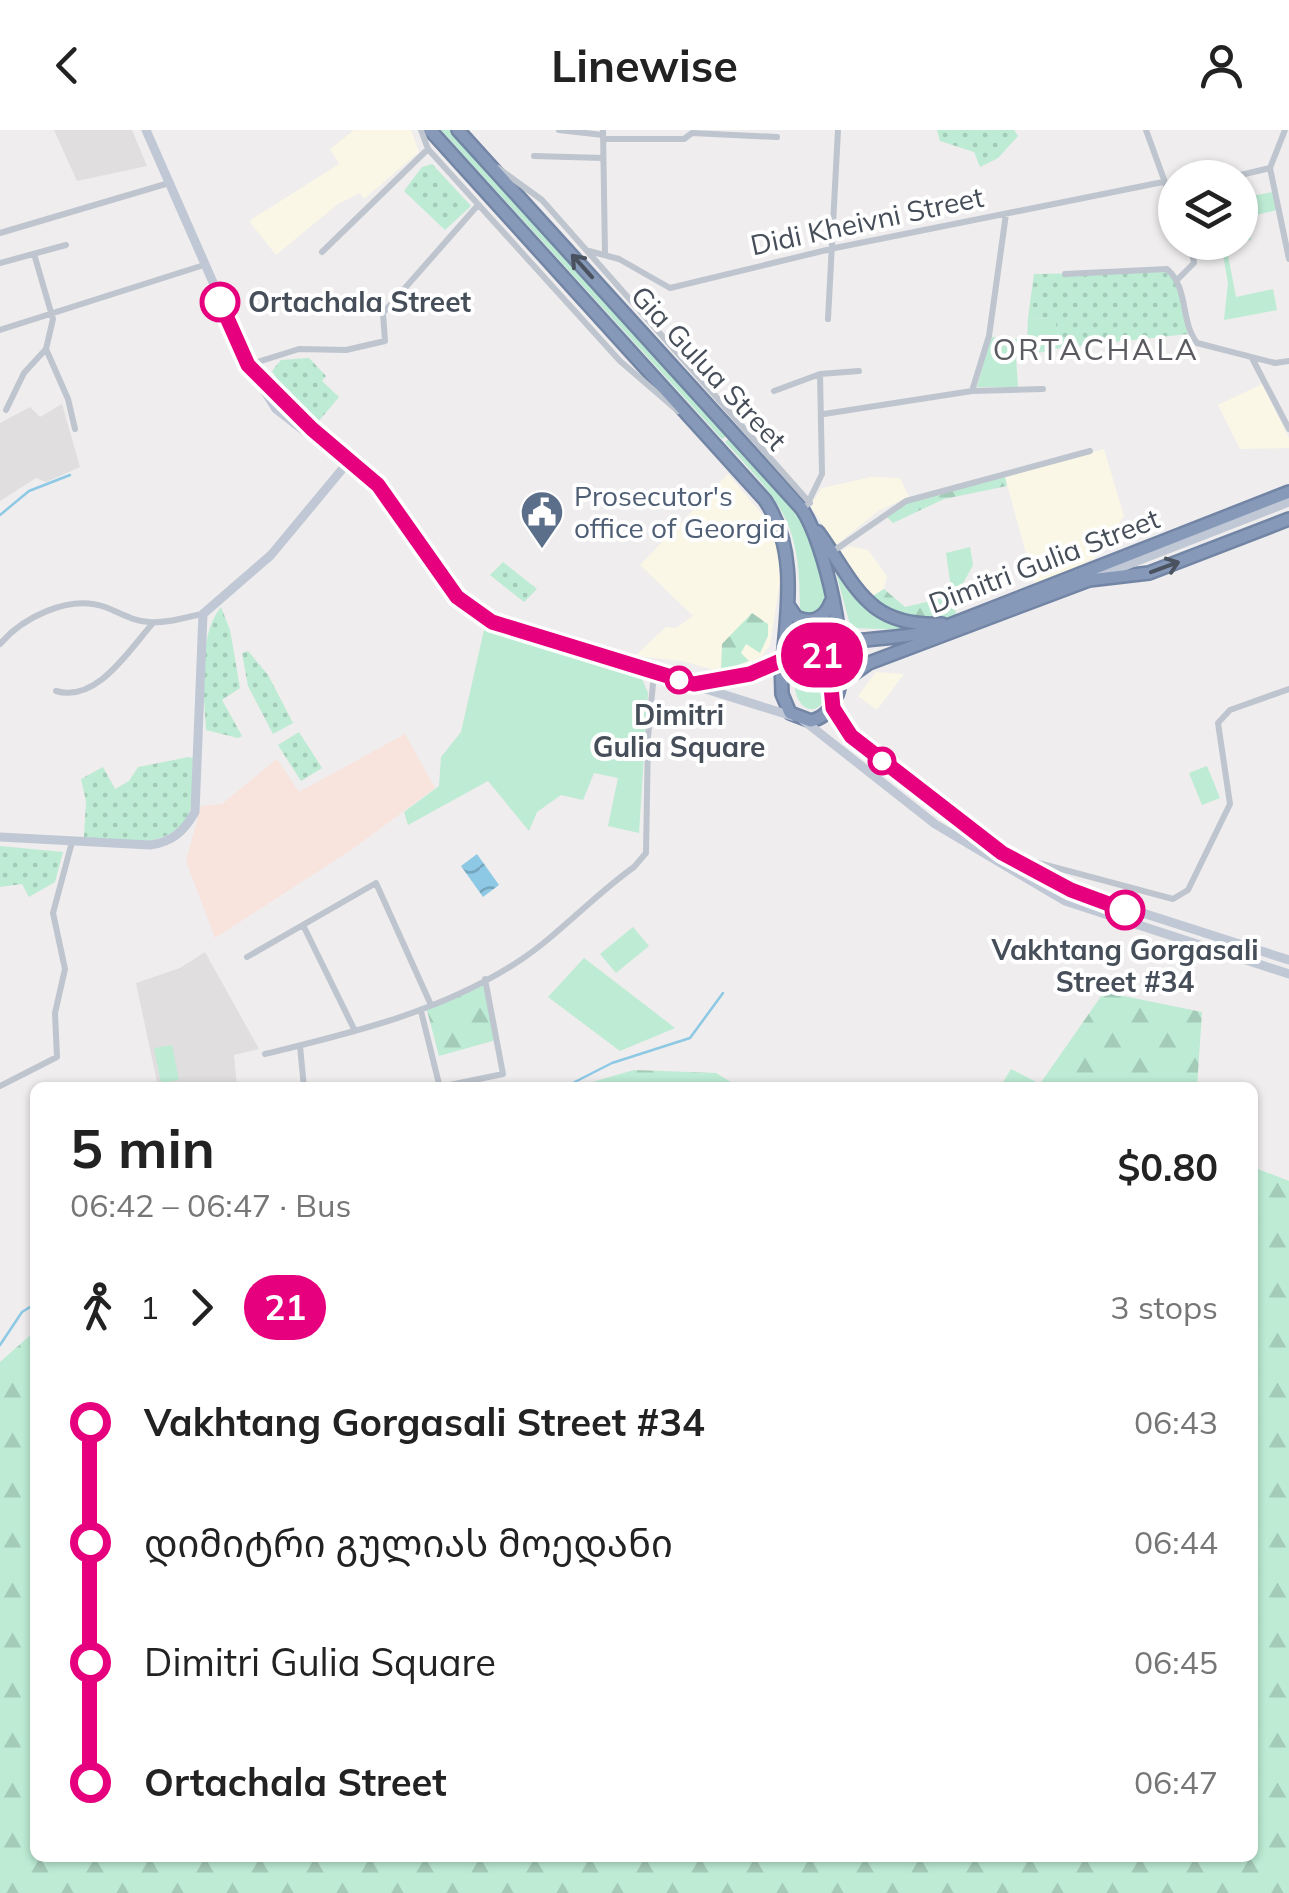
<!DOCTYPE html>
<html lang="en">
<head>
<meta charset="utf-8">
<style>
  body { margin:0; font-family:Mulish,"Noto Sans Georgian",sans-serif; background:#f6f6f6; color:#222; height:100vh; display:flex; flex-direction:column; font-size:38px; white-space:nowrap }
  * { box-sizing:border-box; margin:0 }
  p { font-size:32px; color:#767676 }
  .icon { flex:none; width:55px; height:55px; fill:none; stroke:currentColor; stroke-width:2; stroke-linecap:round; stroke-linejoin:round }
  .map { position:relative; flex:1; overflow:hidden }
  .side { position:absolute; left:30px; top:952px; width:1228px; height:780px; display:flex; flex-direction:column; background:#fff; border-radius:15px; box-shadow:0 2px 8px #0004 }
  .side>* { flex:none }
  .badge { padding:0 20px; border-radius:32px; font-size:35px; line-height:65px }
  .buttons { position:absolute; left:1158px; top:30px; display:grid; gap:20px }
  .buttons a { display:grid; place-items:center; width:100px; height:100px; border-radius:50%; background:#fff; box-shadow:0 2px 8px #0004; font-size:50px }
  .map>.badge { position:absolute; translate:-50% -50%; box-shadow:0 0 0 5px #fff }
  .legs { display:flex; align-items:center; gap:15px; height:110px; padding:0 40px; font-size:32px }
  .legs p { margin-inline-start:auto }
  .head { display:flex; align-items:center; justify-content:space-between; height:170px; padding:0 40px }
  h1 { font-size:55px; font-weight:700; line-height:75px }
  ul { padding:0 40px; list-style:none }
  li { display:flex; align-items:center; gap:35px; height:120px; font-size:38px }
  li i { display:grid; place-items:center; width:15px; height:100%; margin:0 12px; background:currentColor }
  li i::after { content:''; width:25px; height:25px; margin:-12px; border:8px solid; border-radius:50%; background:#fff }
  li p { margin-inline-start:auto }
  li:first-child i { background:linear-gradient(#0000 50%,currentColor 0) }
  li:last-child i { background:linear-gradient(currentColor 50%,#0000 0) }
  header { display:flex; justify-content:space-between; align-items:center; height:130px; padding:0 40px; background:#fff; font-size:45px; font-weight:700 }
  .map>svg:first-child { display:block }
  .commercial { fill:#faf7e6 }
  .education { fill:#e0dede }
  .medical { fill:#f9e3dd }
  .grass { fill:#bdebd4 }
  .forest { fill:url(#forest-firs) }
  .park { fill:url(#park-dots) }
  .water { fill:url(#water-waves) }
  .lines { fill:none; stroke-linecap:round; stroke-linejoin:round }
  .stream { stroke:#8dc9e5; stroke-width:2.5 }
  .highway-casing { stroke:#7285a5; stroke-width:16 }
  .street { stroke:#bec5ce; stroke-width:6 }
  .secondary { stroke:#c0c8d5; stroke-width:9 }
  .highway { stroke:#8799b9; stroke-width:11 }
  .oneway { stroke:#49525e }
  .line-1-casing { stroke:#fff; stroke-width:22 }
  .line-1 { stroke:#e6007e; stroke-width:15 }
  .stop-1-dot { fill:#fff; stroke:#e6007e; stroke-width:5 }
  .labels { text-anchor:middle; stroke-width:8; stroke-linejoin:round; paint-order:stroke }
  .street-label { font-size:28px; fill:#464e59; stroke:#fff }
  .stop-label { font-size:28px; font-weight:bold; fill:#464e59; stroke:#fff }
  .service-label { font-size:28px; fill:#4e5e75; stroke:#fff; text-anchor:start }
  .neighbourhood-label { font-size:30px; letter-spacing:2.5px; fill:#5a5c61; stroke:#fff }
</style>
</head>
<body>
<header><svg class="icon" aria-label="back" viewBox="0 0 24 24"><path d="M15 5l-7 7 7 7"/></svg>Linewise<svg class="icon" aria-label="person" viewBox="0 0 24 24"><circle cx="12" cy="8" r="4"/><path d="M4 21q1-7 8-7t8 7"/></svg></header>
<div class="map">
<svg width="1289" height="1763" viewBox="0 0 1289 1763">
  <defs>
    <pattern id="forest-firs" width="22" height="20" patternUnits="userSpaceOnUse" patternTransform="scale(2.5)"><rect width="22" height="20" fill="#bdebd4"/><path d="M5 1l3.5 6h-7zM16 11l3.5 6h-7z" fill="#a4cbb8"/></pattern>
    <pattern id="park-dots" width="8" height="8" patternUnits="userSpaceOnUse" patternTransform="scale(2.5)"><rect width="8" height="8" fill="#bdebd4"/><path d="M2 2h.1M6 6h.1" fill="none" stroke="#a4cbb8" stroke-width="1.8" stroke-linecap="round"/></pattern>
    <pattern id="water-waves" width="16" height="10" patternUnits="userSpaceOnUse" patternTransform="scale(2.5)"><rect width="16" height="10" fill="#8dc9e5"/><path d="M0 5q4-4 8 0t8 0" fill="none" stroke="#75a5bd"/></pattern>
  </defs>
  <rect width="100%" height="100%" fill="#efeded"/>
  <path class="commercial" d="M354,0h57l8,22 -55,47 -4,-6 -22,11 -62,51 -27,-34 90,-57 -9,-15z
    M1262,254l27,54v10l-49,1 -22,-44z
    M1104,319l20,67 -29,42 -60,28 -30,-109z
    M728,344l44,52 7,27 1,28 -10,64 -13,18 -28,11 -47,-13 -47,-5 31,-29 10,1 17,-12 -53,-51z
    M871,347l29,1 9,19 -31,14 -42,34 -26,-40 12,-17z
    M849,416l19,4 19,26 -3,13 -13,8 -32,-44z
    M876,542l28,2 -27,36 -19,-14z"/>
  <path class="education" d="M54,0h78l15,36 -70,15z
    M62,274l18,63 -34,15 -10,-4 -36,23v-78l30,-16 10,10z
    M205,822l54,97 -25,6 3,32h-79l-22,-104 44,-15z"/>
  <path class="medical" d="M405,604l30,54 -81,60 -139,90 -29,-77 15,-55 21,-2 55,-45 22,33z"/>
  <path class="grass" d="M441,0h9l278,305 -6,4z
    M1273,62l4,18 -30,7 4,23 -11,2v-44z
    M1221,113h14l-9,2 10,52 37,-8 4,21 -53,10 4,-37z
    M1028,188l27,1 5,29 -44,10 2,29h-41l14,-50 36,3z
    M730,308c57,62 85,78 96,167l-10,11 -16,-6c0,-89 -17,-105 -75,-168z
    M970,417l3,18 -20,37 -7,-49z
    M832,428l39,56 41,16 -61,-2z
    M484,500l158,49 6,14 -9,140 -31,-7 10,-48 -24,-5 -11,27 -22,-5 -24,17 -8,19 -41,-50 -80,44 -4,-13 35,-26 2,-29 20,-25z
    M813,526l10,3c19,70 -41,62 -26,6z
    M1207,636l13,32 -18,7 -13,-32z
    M633,797l16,19 -33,27 -16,-19z
    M584,828l91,70 -55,23 -72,-54z
    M172,915l7,35 -18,3 -7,-35z"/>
  <path class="forest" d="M1005,347l2,9 -63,13 -51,24 -9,-9 22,-11z
    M884,459l21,18 47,-11 5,21c-29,10 -63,-1 -86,-20z
    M752,483l16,11v12l-8,17 -14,-9 -5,9 8,8 -28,10 1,-27z
    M862,622l139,106 68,38 74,26 -76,-25 -80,-45 -127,-97z
    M483,855l13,55 -57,16 -12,-46z
    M1104,862l98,20 -5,75h-197l11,-18 29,15z
    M634,940l82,3 23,14h-164z
    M1253,1037l36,14v712h-1289v-531l35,-31v527h1217z"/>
  <path class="park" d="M937,0h77l4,6 -20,22 -18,9 -6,-15 -34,-11z
    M432,34l39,42 -26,24 -41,-39 18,-24z
    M1166,142l10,9 12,53 -128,14 -5,-29 -27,-1 6,-44z
    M309,228l17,18 -4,5 17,16 -22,26 -28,-26 -17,-26 9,-11z
    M503,432l34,27 -13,13 -34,-27z
    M221,477l9,23 10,58 -18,12 20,36 -4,2 -32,-8c-2,-36 -9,-93 15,-123z
    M248,521l20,24 25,48 -20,11 -25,-48 -6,-33z
    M299,602l23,36 -21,13 -23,-36z
    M189,627l4,1c-1,16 1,34 -2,49 -9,43 -76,38 -107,30l2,-36 -5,-22 22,-12 12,22 14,-8 9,-14z
    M0,716l63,6 -8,30 -26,15 -7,-13 -22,3z"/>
  <path class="water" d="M477,724l22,31 -16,12 -22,-31z"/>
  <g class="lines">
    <path class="stream" d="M0,385l29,-24 41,-16
      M563,958l49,-25 78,-25 33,-45
      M0,1215l22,-33 13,-8"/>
    <g class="highway-casing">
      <path id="highway" d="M430,0l335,370c32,48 23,104 18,159
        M458,0l344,379c23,34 49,148 35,186
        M818,402c39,54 48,95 124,92
        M788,475l8,12c16,8 29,1 35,-15
        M811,518c28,15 36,64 0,73l-21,-8 -8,-19 -1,-32c28,-25 116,-20 156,-32l352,-138
        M842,552l27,-19 220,-83 60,-7 140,-54"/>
    </g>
    <path class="street" d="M421,0l7,19 192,212 58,50
      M559,0l44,5
      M603,0l2,124
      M1146,0l29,80
      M603,9h81l8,-6 85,4
      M534,26l69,2
      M498,38l44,32 268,303
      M1270,38l19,91
      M1270,38l15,-38
      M1228,48l42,-10
      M0,103l169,-50
      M589,121l30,8 51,29 165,-40 328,-66
      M322,122l106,-103
      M0,133l66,-18
      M1065,144l102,-5c22,19 13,52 30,74l78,20 14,-2
      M1178,149l16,-16 -4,-21
      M828,189l10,-189
      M0,200l204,-65
      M46,219l22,50 7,30
      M1252,228l37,71
      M248,235l51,-16 47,1 39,-9 -2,-28 95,-108
      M774,261l46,-17 39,-3
      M972,261l17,-55 17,-122
      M6,280l18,-37 22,-24 7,-30 -19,-65
      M824,284l148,-23 71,-2
      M807,375l15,-31 -2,-100
      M832,422l74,-51 184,-50
      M0,514c22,-26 69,-50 105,-37 16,6 27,14 44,15 18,2 36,-5 54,-8
      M696,554l84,-22
      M56,561c41,12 73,-41 97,-68
      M1016,727l157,42 15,-9 42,-86 -12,-81 12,-13 59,-21
      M303,795l52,106
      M247,827l129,-74 55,122
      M421,881l19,77
      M300,916l4,42
      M265,924c86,-21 175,-42 251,-91 42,-27 77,-67 118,-96l12,-14 2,-116 6,-64
      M0,956l57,-29 -2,-44 10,-44 -12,-56 19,-71
      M440,957l63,-13 -18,-95"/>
    <path class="secondary" d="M146,0l106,241 24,38 45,35
      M248,235l64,64 66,56 79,112 35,25 300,94
      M1101,445l188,-73
      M833,578l18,29 151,116 69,37 218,70
      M803,590l132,104 130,77 224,73
      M0,707l150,8c23,-3 34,-14 45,-33l8,-198 68,-59 78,-94"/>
    <use href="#highway" class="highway"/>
  </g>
  <defs><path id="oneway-shaft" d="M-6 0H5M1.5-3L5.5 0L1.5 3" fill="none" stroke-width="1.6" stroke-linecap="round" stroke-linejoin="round" transform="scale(2.5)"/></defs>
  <g class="oneway">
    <use href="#oneway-shaft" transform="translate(582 136) rotate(-132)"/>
    <use href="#oneway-shaft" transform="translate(1165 437) rotate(-20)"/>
  </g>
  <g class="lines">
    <g class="line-1-casing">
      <path id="line-1" d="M220,172l28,63 64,64 66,56 79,112 35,25 202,62 56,-10 60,-26 19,17 4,43 18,28 151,117 69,37 54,20"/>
    </g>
    <use href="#line-1" class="line-1"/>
  </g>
  <defs>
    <g id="civic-pin" transform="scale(2.25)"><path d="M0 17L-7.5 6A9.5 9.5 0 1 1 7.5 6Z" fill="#5c6f8a" stroke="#fff"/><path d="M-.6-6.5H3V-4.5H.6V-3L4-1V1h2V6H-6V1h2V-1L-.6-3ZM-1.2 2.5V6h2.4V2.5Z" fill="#fff"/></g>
  </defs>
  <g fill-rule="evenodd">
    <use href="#civic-pin" x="542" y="382"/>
  </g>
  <g class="stop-1-dot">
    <circle cx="220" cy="172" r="18"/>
    <circle cx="679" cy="550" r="12"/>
    <circle cx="882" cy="631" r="12"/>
    <circle cx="1125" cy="780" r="18"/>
  </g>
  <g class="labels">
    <g class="street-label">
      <text transform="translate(867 91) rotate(-12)" y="10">Didi Kheivni Street</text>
      <text transform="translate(709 238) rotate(47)" y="10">Gia Gulua Street</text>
      <text transform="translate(1044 431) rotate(-21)" y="10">Dimitri Gulia Street</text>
    </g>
    <g class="stop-label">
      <text x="248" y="182" text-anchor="start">Ortachala Street</text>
      <text x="679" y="595">Dimitri<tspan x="679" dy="32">Gulia Square</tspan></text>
      <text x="1125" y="830">Vakhtang Gorgasali<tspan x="1125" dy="32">Street #34</tspan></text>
    </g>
    <g class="service-label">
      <text x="574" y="376">Prosecutor's<tspan x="574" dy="32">office of Georgia</tspan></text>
    </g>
    <g class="neighbourhood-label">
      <text x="1096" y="230">ORTACHALA</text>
    </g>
  </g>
</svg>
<div class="buttons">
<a><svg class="icon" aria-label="layers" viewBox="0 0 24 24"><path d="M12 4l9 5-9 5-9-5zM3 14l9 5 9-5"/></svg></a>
</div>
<b class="badge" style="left:822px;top:525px;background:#e6007e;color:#fff">21</b>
<section class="side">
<div class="head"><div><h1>5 min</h1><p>06:42 – 06:47 · Bus</p></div><b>$0.80</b></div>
<div class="legs"><svg class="icon" aria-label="walk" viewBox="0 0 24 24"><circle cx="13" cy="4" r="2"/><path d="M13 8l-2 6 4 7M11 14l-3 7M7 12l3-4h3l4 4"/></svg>1<svg class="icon" aria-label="forward" viewBox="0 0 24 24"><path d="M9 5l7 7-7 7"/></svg><b class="badge" style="background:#e6007e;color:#fff">21</b><p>3 stops</p></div>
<ul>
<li><i style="color:#e6007e"></i><b>Vakhtang Gorgasali Street #34</b><p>06:43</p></li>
<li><i style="color:#e6007e"></i><span>დიმიტრი გულიას მოედანი</span><p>06:44</p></li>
<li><i style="color:#e6007e"></i><span>Dimitri Gulia Square</span><p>06:45</p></li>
<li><i style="color:#e6007e"></i><b>Ortachala Street</b><p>06:47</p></li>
</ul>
</section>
</div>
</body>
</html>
